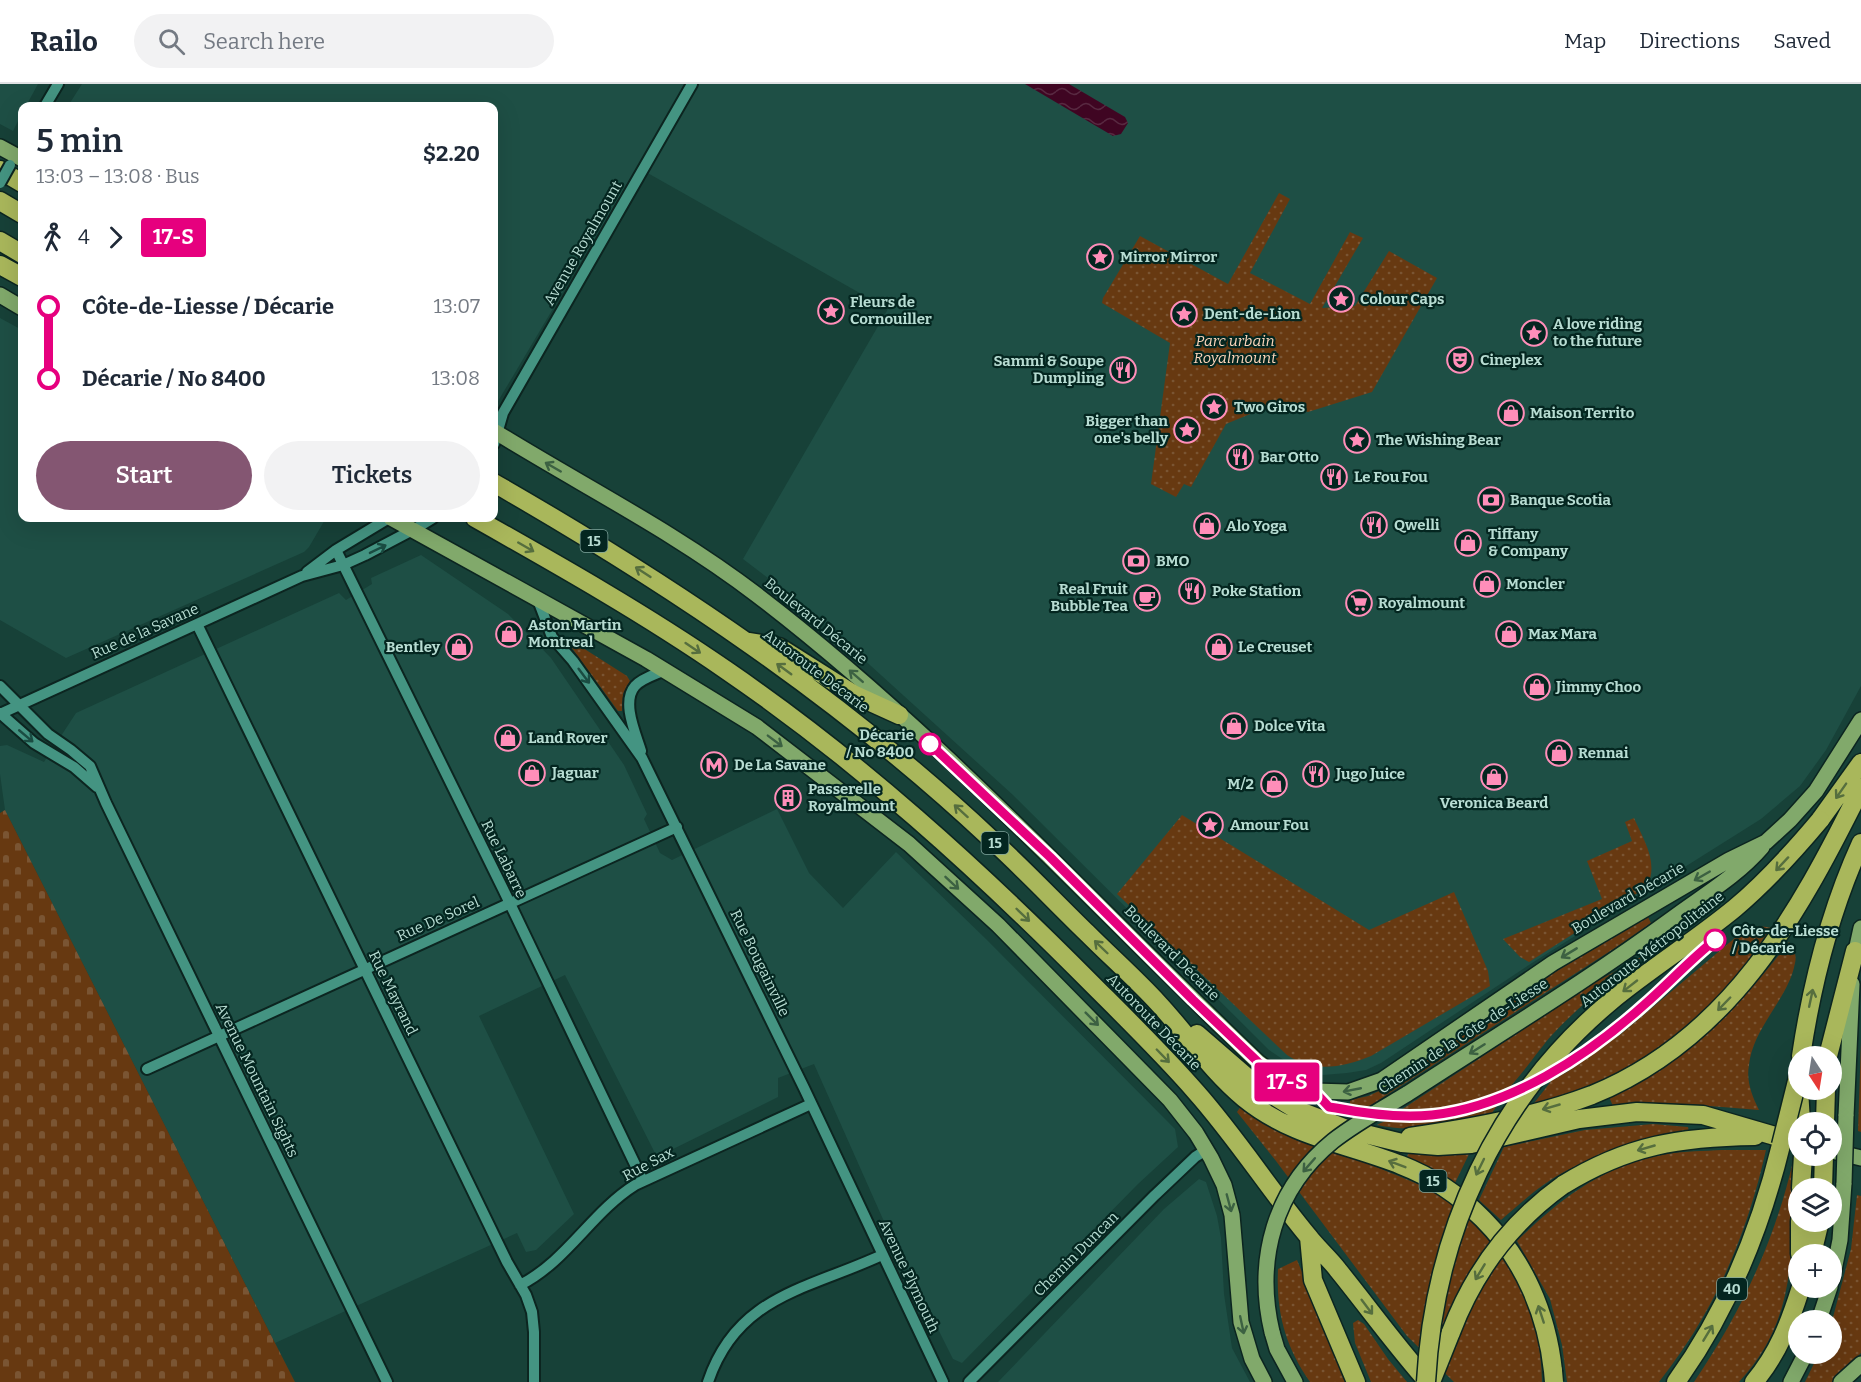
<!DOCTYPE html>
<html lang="en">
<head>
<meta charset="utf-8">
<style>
  body { margin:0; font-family:Bitter,serif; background:#f2f2f3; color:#1f2937; height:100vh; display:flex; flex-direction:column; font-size:22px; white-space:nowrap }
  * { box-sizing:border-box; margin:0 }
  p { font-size:20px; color:#747a83 }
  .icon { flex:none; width:33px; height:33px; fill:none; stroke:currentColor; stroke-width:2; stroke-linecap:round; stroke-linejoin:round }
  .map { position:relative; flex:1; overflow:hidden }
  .drawer { position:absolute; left:18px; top:18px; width:480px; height:420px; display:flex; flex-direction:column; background:#fff; border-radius:12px; box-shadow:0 6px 24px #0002 }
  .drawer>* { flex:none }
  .badge { padding:0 12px; border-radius:4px; font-size:21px; line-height:39px }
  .needle { width:39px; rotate:168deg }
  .controls { position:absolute; left:1788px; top:962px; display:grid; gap:12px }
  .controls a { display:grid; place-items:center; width:54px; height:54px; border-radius:50%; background:#fff; box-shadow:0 6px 24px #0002; font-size:30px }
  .map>.badge { position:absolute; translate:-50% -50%; box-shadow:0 0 0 3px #fff }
  .legs { display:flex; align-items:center; gap:9px; height:66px; padding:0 18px; font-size:20px }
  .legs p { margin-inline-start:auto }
  .head { display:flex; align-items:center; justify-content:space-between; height:102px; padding:0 18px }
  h1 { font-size:33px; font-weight:600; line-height:45px }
  .action { display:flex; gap:12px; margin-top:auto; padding:12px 18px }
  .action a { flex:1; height:69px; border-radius:36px; background:#845672; color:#fff; font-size:24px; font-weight:600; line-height:69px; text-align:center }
  .action a+a { background:#f2f2f3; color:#1f2937 }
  ul { padding:0 18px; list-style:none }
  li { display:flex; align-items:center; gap:21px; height:72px; font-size:22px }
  li i { display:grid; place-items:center; width:9px; height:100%; margin:0 8px; background:currentColor }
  li i::after { content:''; width:15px; height:15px; margin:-8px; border:4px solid; border-radius:50%; background:#fff }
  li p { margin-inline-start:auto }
  li:first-child i { background:linear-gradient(#0000 50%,currentColor 0) }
  li:last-child i { background:linear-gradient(currentColor 50%,#0000 0) }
  header { display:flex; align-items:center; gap:36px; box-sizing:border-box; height:84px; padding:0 30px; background:#fff; border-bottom:2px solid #e0e1e3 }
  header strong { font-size:28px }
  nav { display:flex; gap:33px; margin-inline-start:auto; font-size:21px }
  .search { width:420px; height:54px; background:#f2f2f3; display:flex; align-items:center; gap:15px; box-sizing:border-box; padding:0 21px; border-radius:33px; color:#747a83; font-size:22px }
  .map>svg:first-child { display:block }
  .built { fill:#1e4f45 }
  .grass { fill:url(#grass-dots) }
  .cemetery { fill:url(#cemetery-stones) }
  .water { fill:url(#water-waves) }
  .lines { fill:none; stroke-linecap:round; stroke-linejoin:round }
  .minor-casing { stroke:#0c2520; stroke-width:14 }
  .major-casing { stroke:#0c2520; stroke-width:18 }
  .highway-casing { stroke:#0c2520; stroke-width:21 }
  .minor { stroke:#449482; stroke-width:10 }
  .major { stroke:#81a96b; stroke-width:15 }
  .highway { stroke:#a9b75b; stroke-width:18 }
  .minor-bridge-casing { stroke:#0c2520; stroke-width:14; stroke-linecap:butt }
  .major-bridge-casing { stroke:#0c2520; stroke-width:18; stroke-linecap:butt }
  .highway-bridge-casing { stroke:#0c2520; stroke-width:21; stroke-linecap:butt }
  .minor-bridge { stroke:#449482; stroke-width:10 }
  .major-bridge { stroke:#81a96b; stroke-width:15 }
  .highway-bridge { stroke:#a9b75b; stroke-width:18 }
  .oneway { stroke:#3c6142 }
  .oneway2 { stroke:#566e3e }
  .oneway3 { stroke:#1a4c42 }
  .line-1-casing { stroke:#fff; stroke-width:14 }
  .line-1 { stroke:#e6007e; stroke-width:9 }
  .stop-1-dot { fill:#fff; stroke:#e6007e; stroke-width:3 }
  .labels { text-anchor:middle; stroke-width:4.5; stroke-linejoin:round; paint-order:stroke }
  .shield { fill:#042620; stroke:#81a59d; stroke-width:1.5 }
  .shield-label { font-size:14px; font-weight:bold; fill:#b7dcd2 }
  .street-label { font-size:15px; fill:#b7dcd2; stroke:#042620 }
  .poi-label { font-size:15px; font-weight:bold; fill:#b7dcd2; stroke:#042620; text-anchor:start }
  .park-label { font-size:15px; font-style:italic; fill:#fdd5ba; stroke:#042620 }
  .stop-label { font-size:15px; font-weight:bold; fill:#b7dcd2; stroke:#042620; text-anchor:end }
</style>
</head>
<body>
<header>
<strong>Railo</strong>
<div class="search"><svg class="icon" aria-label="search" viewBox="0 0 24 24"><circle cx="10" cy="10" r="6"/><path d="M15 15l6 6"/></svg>Search here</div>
<nav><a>Map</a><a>Directions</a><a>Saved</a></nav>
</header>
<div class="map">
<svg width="1861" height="1298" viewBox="0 0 1861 1298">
  <defs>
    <pattern id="grass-dots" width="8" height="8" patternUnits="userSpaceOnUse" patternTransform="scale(1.5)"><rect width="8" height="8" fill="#673911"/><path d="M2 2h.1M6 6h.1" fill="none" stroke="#7a5533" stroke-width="1.8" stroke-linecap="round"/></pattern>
    <pattern id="cemetery-stones" width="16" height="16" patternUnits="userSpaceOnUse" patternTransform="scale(1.5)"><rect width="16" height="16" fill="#673911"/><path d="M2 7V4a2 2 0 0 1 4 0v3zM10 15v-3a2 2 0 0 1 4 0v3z" fill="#7a5533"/></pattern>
    <pattern id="water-waves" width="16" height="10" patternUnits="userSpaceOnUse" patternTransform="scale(1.5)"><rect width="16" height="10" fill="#3f0522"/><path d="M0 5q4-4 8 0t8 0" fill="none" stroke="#582941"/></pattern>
  </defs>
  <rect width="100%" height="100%" fill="#174138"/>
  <path class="built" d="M0,0h38l-12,22h-4v7l-9,18 -13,-7z
    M82,0h1779v602l-35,64 -26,36 -39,33 -229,144 -151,100 -15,7 -19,3 -24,2 -24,-5 -30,-20 -256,-255 -208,-189 -62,-47 145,-250 -251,-142 -143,241v-302h-426z
    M0,234l22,12v188h304l-17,29 -5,5 -238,106 -66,-38z
    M421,471l87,59 43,44 73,107 23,49 -3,5 16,34 12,7 105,-51 32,64 34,35 53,-56 90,87 189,190 3,18 -40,37 -176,179 -9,-4 -71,-142 -68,-153 -36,14v19l-121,60 -92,-182 -86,41 95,198 -38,36 -10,2 -9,-19 -242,110 -270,-533 -5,-36v-28l7,-1 37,17 32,-49 263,-120 7,7 26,-16 -1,-6z
    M1199,1095l7,3 11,34 4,22 3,56 8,54 18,34h-252l166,-173z"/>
  <path class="grass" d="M1279,109l11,6 -40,74 60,31 40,-72 13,6 -41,70 33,-2 34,-55 48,27 -65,114 -64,20 -29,-10 -53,22 -35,63 -7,-3 -8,13 -25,-13 19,-141 -68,-40 1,-5 37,-62 88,48z
    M572,557l55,35 3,5 -7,13 -1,17h-4l-49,-67z
    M1182,731l187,115 85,-38 34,79 2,15 -119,70c-30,12 -56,17 -84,-1l-170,-161z
    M1634,734c10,23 25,44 13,69l-118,75 -9,-5 -17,-18 99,-40 -15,-38 45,-20 -7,-19z
    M1648,833l3,6 -36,25 -250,161 -15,-3v-6l18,-4 22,-10 160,-111z
    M1760,842l12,2 -34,50 -56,54 -20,15 -49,29 -82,31 21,-27 15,-8 54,-38 115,-97 13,-9z
    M1789,858c5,7 8,13 6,21 -6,35 -42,64 -46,102 -3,16 3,31 10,45l-74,-6 -72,2 -4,-9c82,-38 126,-85 180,-155z
    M1648,869c-35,25 -68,52 -97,83 -10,11 -35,47 -44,53 -31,18 -71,21 -106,21l193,-127z
    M1861,958v90l-3,-1z
    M1500,1017l-8,12c-39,10 -75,21 -115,12 15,-9 36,-4 55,-6 23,-3 46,-10 68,-18z
    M1241,1022c17,13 36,25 55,34 18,7 38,12 57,18 28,11 71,27 97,42 7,5 14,13 20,19 47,45 71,98 72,163h-88l-47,-46 -131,-175 -39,-49z
    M1653,1040l35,3 1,5c-42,11 -86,19 -125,40 -23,12 -43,31 -63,48l-22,-20 25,-53 81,-17z
    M1722,1066h44c-13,58 -33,115 -63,167 -13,23 -28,44 -44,65h-92l-5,-37 -12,-46 -33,-58c45,-44 87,-76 150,-87 18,-3 37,-3 55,-4z
    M1409,1067l61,1 -15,31 -29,-17 -19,-9z
    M1793,1077h1c-3,83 6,156 -55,221h-45c46,-68 81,-141 99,-221z
    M1857,1111l4,1v157l-29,29h-27l14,-29h13v-32l19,-72z
    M1297,1176l44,105 7,17h-38c-25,-36 -34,-70 -32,-113z
    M1358,1236l6,4 24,35 19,23h-36l-16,-39 -2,-20z"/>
  <path class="cemetery" d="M5,726l270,533 20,39h-295v-569z"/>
  <path class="water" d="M1025,0h44l56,33 3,6 -7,11 -8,2z"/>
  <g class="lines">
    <g class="minor-casing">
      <path id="minor" d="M45,22l13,-22
        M494,360l9,-31 189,-329
        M336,466l167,339 140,292
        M307,488l29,-22 53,-32
        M538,516l14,37 21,24 69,97 162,330 139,294
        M197,540l310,638 19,33 6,17 2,20v50
        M0,602l48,48 23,16 19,16 16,37 281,579
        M0,629l34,30 40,24 23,20
        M0,630l302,-138 41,-11 22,-10 55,-29 13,-8
        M641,667c-5,-17 -20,-49 -6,-65 7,-8 22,-12 30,-16
        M147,985l530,-242
        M520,1201c46,-23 72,-73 115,-100l176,-81
        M708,1298c29,-87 101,-93 174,-127
        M969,1298l186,-187 40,-38 11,-7"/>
    </g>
    <g class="major-casing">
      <path id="major" d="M0,63l22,12
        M0,211l22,13
        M494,347c87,54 181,101 263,164 182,139 336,310 501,467l25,19 31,10 34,1 34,-12 171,-117 176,-103 37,-18 24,-22 26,-29 45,-71
        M391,434l255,141 111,68 152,117 89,81 172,175 26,33 15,25 13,27 8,30 9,107 11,37 12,23
        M1854,876l7,-32
        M1407,1010c89,-58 180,-113 266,-176 31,-23 64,-42 89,-71
        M1846,1032l6,-132
        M1775,1052l23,6
        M1832,1067l29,7
        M1832,1196l8,-40 4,-57
        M1819,1236l11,-33
        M1272,1248l5,17 18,33
        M1791,1298l15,-29
        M1841,1298l20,-18"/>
    </g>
    <g class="highway-casing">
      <path id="highway" d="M0,86l22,13
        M0,117l22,13
        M0,157l22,13
        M0,181l22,12
        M494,399c176,101 348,216 497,356 33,30 64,63 96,94 24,24 49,46 71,70 29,31 53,68 86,95 48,39 101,45 157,67 31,12 59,31 82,54 41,41 64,95 70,152
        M475,434c85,48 170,96 251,152 133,91 252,199 366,314 35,35 71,70 104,108 40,45 73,97 112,144 9,12 21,22 30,34 30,37 58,76 90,112
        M750,558l29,5 76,48 44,20
        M1820,736l41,-57
        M1197,950l59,51 41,25 52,20 53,13 36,3 33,-2 108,-25 58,-7 66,3 72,21
        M1801,972c11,-73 29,-145 60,-213
        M1828,972l27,-105
        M1799,1005l2,33
        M1825,1038l1,-33
        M1410,1053c61,-9 124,-20 182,-42 138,-56 206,-180 269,-307
        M1563,1101c65,-40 117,-48 192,-49
        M1801,1104l2,-33
        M1823,1104l1,-33
        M1309,1153l4,43 43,102
        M1800,1170v-33
        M1812,1170l8,-33
        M1431,1298l20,-50
        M1676,1298c52,-72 84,-151 105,-237
        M1754,1298c24,-28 36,-60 47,-95"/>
    </g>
    <use href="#minor" class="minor"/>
    <use href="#major" class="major"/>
    <use href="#highway" class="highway"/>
    <g class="minor-bridge-casing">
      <path id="minor-bridge" d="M0,99l10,-18"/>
    </g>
    <g class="major-bridge-casing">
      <path id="major-bridge" d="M1844,1099l2,-67
        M1272,1248c-17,-72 2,-143 61,-191 23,-18 49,-32 74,-47"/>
    </g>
    <g class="highway-bridge-casing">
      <path id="highway-bridge" d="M1781,1061l17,-68
        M1451,1248c23,-61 59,-109 112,-147
        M1553,1287l1,11
        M1426,1298c8,-149 70,-285 185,-381 40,-33 84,-60 124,-93 31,-26 59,-57 85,-88"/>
    </g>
    <use href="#minor-bridge" class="minor-bridge"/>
    <use href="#major-bridge" class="major-bridge"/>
    <use href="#highway-bridge" class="highway-bridge"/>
  </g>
  <defs><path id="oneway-shaft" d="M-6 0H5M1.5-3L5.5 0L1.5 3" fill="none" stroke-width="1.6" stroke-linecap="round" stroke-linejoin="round" transform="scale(1.5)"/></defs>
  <g class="oneway">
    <use href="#oneway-shaft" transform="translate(553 383) rotate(-150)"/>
    <use href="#oneway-shaft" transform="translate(856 592) rotate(-139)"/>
    <use href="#oneway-shaft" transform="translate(775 657) rotate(37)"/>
    <use href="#oneway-shaft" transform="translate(1702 792) rotate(150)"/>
    <use href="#oneway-shaft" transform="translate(952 799) rotate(43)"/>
    <use href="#oneway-shaft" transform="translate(1569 869) rotate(149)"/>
    <use href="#oneway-shaft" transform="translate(1092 935) rotate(45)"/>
    <use href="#oneway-shaft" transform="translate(1477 965) rotate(148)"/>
    <use href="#oneway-shaft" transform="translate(1352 1006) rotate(169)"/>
    <use href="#oneway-shaft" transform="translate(1309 1081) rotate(131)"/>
    <use href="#oneway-shaft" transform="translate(1229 1119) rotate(75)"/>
    <use href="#oneway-shaft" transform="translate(1242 1241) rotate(78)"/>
  </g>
  <g class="oneway2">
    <use href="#oneway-shaft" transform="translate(526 463) rotate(30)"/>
    <use href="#oneway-shaft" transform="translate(643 488) rotate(-147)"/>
    <use href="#oneway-shaft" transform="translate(693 564) rotate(34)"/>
    <use href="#oneway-shaft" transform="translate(784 585) rotate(-144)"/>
    <use href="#oneway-shaft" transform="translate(1841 707) rotate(125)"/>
    <use href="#oneway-shaft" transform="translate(961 727) rotate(-138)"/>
    <use href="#oneway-shaft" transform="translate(1782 780) rotate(133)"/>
    <use href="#oneway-shaft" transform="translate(1023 831) rotate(44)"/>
    <use href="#oneway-shaft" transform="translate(1101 863) rotate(-136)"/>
    <use href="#oneway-shaft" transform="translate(1630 902) rotate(142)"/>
    <use href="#oneway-shaft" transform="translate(1811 914) rotate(-78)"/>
    <use href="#oneway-shaft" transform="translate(1724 920) rotate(134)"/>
    <use href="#oneway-shaft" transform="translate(1163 972) rotate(46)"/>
    <use href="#oneway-shaft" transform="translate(1551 1023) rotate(164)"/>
    <use href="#oneway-shaft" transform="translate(1646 1064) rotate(164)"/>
    <use href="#oneway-shaft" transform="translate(1397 1080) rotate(-159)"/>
    <use href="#oneway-shaft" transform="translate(1480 1083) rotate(116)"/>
    <use href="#oneway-shaft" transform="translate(1480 1188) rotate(121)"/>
    <use href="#oneway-shaft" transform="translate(1367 1223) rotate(53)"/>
    <use href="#oneway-shaft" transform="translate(1541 1230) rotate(-108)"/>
    <use href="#oneway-shaft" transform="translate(1708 1249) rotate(-59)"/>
  </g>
  <g class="oneway3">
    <use href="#oneway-shaft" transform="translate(378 465) rotate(-26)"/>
    <use href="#oneway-shaft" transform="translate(584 592) rotate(53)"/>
    <use href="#oneway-shaft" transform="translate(26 652) rotate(40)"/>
  </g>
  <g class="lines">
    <g class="line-1-casing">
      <path id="line-1" d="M930,660l120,113 143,143 65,62 25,19 31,10 15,16 7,1c31,6 64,10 96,7 79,-9 154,-58 212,-110 24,-21 46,-45 71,-65"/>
    </g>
    <use href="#line-1" class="line-1"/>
  </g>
  <defs>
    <g id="sight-ring" transform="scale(1.35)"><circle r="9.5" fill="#042620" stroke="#ff8eb9" stroke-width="1.5"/><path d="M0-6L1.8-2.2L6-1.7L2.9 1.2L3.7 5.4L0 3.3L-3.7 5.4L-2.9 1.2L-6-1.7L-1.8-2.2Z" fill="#ff8eb9"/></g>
    <g id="theatre-ring" transform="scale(1.35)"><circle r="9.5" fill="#042620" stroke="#ff8eb9" stroke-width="1.5"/><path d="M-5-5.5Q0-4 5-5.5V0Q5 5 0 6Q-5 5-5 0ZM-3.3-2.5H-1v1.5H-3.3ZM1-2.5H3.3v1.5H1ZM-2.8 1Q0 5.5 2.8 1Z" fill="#ff8eb9"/></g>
    <g id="restaurant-ring" transform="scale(1.35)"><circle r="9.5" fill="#042620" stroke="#ff8eb9" stroke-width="1.5"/><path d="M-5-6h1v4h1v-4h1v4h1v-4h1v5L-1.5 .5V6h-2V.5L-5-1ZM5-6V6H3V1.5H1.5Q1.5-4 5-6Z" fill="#ff8eb9"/></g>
    <g id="shop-ring" transform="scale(1.35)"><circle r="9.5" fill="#042620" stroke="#ff8eb9" stroke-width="1.5"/><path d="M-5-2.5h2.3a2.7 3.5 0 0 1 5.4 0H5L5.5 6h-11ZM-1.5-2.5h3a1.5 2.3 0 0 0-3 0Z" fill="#ff8eb9"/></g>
    <g id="bank-ring" transform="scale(1.35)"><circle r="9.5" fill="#042620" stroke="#ff8eb9" stroke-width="1.5"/><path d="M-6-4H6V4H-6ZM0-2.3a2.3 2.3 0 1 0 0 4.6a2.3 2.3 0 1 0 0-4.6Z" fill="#ff8eb9"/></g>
    <g id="cafe-ring" transform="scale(1.35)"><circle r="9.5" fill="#042620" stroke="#ff8eb9" stroke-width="1.5"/><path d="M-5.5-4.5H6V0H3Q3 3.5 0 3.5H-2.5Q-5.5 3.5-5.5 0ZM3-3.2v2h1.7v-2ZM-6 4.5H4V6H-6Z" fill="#ff8eb9"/></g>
    <g id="supermarket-ring" transform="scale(1.35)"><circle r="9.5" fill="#042620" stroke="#ff8eb9" stroke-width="1.5"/><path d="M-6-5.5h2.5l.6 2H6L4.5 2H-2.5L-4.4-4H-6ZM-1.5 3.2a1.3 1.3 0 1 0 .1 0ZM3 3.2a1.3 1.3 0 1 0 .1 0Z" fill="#ff8eb9"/></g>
    <g id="metro-ring" transform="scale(1.35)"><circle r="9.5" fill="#042620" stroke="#ff8eb9" stroke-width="1.5"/><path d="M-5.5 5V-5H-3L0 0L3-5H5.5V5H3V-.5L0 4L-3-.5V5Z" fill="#ff8eb9"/></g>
    <g id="building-ring" transform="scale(1.35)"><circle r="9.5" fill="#042620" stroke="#ff8eb9" stroke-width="1.5"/><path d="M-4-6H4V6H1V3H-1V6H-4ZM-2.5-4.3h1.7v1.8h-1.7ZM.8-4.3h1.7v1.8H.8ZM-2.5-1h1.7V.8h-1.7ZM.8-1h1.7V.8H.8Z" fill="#ff8eb9"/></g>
  </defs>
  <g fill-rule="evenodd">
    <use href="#sight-ring" x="1100" y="173"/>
    <use href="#sight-ring" x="1341" y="215"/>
    <use href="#sight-ring" x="831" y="227"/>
    <use href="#sight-ring" x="1184" y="230"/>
    <use href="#sight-ring" x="1534" y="249"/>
    <use href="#theatre-ring" x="1460" y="276"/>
    <use href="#restaurant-ring" x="1123" y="286"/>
    <use href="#sight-ring" x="1214" y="323"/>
    <use href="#shop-ring" x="1511" y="329"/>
    <use href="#sight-ring" x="1187" y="346"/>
    <use href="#sight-ring" x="1357" y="356"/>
    <use href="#restaurant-ring" x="1240" y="373"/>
    <use href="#restaurant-ring" x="1334" y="393"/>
    <use href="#bank-ring" x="1491" y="416"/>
    <use href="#restaurant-ring" x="1374" y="441"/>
    <use href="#shop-ring" x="1207" y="442"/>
    <use href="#shop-ring" x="1468" y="459"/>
    <use href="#bank-ring" x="1136" y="477"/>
    <use href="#shop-ring" x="1487" y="500"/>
    <use href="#restaurant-ring" x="1192" y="507"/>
    <use href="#cafe-ring" x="1147" y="514"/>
    <use href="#supermarket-ring" x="1359" y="519"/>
    <use href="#shop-ring" x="509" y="550"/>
    <use href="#shop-ring" x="1509" y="550"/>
    <use href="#shop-ring" x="459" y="563"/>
    <use href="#shop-ring" x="1219" y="563"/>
    <use href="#shop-ring" x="1537" y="603"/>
    <use href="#shop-ring" x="1234" y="642"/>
    <use href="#shop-ring" x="508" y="654"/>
    <use href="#shop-ring" x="1559" y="669"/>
    <use href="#metro-ring" x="714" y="681"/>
    <use href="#shop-ring" x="532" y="689"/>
    <use href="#restaurant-ring" x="1316" y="690"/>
    <use href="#shop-ring" x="1494" y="693"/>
    <use href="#shop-ring" x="1274" y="700"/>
    <use href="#building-ring" x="788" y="714"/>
    <use href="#sight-ring" x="1210" y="741"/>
  </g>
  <g class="stop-1-dot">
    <circle cx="930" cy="660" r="10"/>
    <circle cx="1715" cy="856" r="10"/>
  </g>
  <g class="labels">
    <g class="shield">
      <rect x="580.5" y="446" width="27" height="22" rx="4.5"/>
      <rect x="981.5" y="748" width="27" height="22" rx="4.5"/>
      <rect x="1419.5" y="1086" width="27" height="22" rx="4.5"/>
      <rect x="1717" y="1194" width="30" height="22" rx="4.5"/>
    </g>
    <g class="shield-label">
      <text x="594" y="462">15</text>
      <text x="995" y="764">15</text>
      <text x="1433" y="1102">15</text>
      <text x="1732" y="1210">40</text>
    </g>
    <g class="street-label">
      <text transform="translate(583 159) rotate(-60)" y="5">Avenue Royalmount</text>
      <text transform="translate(816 537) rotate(39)" y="5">Boulevard Décarie</text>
      <text transform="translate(145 547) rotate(-24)" y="5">Rue de la Savane</text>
      <text transform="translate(816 587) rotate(37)" y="5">Autoroute Décarie</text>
      <text transform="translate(504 775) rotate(64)" y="5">Rue Labarre</text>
      <text transform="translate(1628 814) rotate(-30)" y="5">Boulevard Décarie</text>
      <text transform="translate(438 835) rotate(-24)" y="5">Rue De Sorel</text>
      <text transform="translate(1652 865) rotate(-38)" y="5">Autoroute Métropolitaine</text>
      <text transform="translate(1172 869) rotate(45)" y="5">Boulevard Décarie</text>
      <text transform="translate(760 879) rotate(64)" y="5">Rue Bougainville</text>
      <text transform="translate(393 909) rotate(64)" y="5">Rue Mayrand</text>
      <text transform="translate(1154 938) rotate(46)" y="5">Autoroute Décarie</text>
      <text transform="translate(1463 952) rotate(-33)" y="5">Chemin de la Côte-de-Liesse</text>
      <text transform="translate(257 996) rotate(64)" y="5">Avenue Mountain Sights</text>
      <text transform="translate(648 1080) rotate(-28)" y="5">Rue Sax</text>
      <text transform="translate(1076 1170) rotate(-45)" y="5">Chemin Duncan</text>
      <text transform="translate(909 1192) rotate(65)" y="5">Avenue Plymouth</text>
    </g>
    <g class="poi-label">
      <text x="1120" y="178">Mirror Mirror</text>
      <text x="1360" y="220">Colour Caps</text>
      <text x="850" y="223">Fleurs de<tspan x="850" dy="17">Cornouiller</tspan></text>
      <text x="1204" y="235">Dent-de-Lion</text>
      <text x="1553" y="245">A love riding<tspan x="1553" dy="17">to the future</tspan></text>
      <text x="1480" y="281">Cineplex</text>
      <text x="1104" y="282" text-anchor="end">Sammi &amp; Soupe<tspan x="1104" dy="17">Dumpling</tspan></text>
      <text x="1234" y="328">Two Giros</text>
      <text x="1530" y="334">Maison Territo</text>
      <text x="1168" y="342" text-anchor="end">Bigger than<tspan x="1168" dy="17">one's belly</tspan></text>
      <text x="1376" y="361">The Wishing Bear</text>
      <text x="1260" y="378">Bar Otto</text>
      <text x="1354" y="398">Le Fou Fou</text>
      <text x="1510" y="421">Banque Scotia</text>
      <text x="1394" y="446">Qwelli</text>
      <text x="1226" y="447">Alo Yoga</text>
      <text x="1488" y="455">Tiffany<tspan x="1488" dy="17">&amp; Company</tspan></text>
      <text x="1156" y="482">BMO</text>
      <text x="1506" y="505">Moncler</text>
      <text x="1128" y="510" text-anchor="end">Real Fruit<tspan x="1128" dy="17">Bubble Tea</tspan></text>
      <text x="1212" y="512">Poke Station</text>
      <text x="1378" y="524">Royalmount</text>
      <text x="528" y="546">Aston Martin<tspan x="528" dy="17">Montreal</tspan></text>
      <text x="1528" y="555">Max Mara</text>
      <text x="440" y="568" text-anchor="end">Bentley</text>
      <text x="1238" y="568">Le Creuset</text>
      <text x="1556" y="608">Jimmy Choo</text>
      <text x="1254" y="647">Dolce Vita</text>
      <text x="528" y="659">Land Rover</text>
      <text x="1578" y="674">Rennai</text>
      <text x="734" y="686">De La Savane</text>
      <text x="552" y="694">Jaguar</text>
      <text x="1336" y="695">Jugo Juice</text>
      <text x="1254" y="705" text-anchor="end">M/2</text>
      <text x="808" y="710">Passerelle<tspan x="808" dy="17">Royalmount</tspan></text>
      <text x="1494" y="724" text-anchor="middle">Veronica Beard</text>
      <text x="1230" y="746">Amour Fou</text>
    </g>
    <g class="park-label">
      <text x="1235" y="262">Parc urbain<tspan x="1235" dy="17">Royalmount</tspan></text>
    </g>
    <g class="stop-label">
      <text x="914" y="656">Décarie<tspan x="914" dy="17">/ No 8400</tspan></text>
      <text x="1732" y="852" text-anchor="start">Côte-de-Liesse<tspan x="1732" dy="17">/ Décarie</tspan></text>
    </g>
  </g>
</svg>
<div class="controls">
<a><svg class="needle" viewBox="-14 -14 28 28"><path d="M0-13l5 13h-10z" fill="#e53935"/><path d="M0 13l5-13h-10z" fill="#747a83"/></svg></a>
<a><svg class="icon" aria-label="locate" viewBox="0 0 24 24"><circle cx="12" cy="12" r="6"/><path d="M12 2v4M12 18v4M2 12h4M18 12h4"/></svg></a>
<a><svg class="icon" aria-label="layers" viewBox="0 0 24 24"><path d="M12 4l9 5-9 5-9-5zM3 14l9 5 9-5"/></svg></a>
<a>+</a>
<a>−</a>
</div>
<b class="badge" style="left:1287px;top:998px;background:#e6007e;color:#fff">17-S</b>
<section class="drawer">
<div class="head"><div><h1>5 min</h1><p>13:03 – 13:08 · Bus</p></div><b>$2.20</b></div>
<div class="legs"><svg class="icon" aria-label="walk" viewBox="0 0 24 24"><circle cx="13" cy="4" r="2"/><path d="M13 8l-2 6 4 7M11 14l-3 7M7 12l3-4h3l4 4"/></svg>4<svg class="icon" aria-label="forward" viewBox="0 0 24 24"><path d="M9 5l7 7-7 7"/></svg><b class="badge" style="background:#e6007e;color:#fff">17-S</b></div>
<ul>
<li><i style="color:#e6007e"></i><b>Côte-de-Liesse / Décarie</b><p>13:07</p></li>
<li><i style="color:#e6007e"></i><b>Décarie / No 8400</b><p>13:08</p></li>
</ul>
<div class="action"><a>Start</a><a>Tickets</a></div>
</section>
</div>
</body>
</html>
